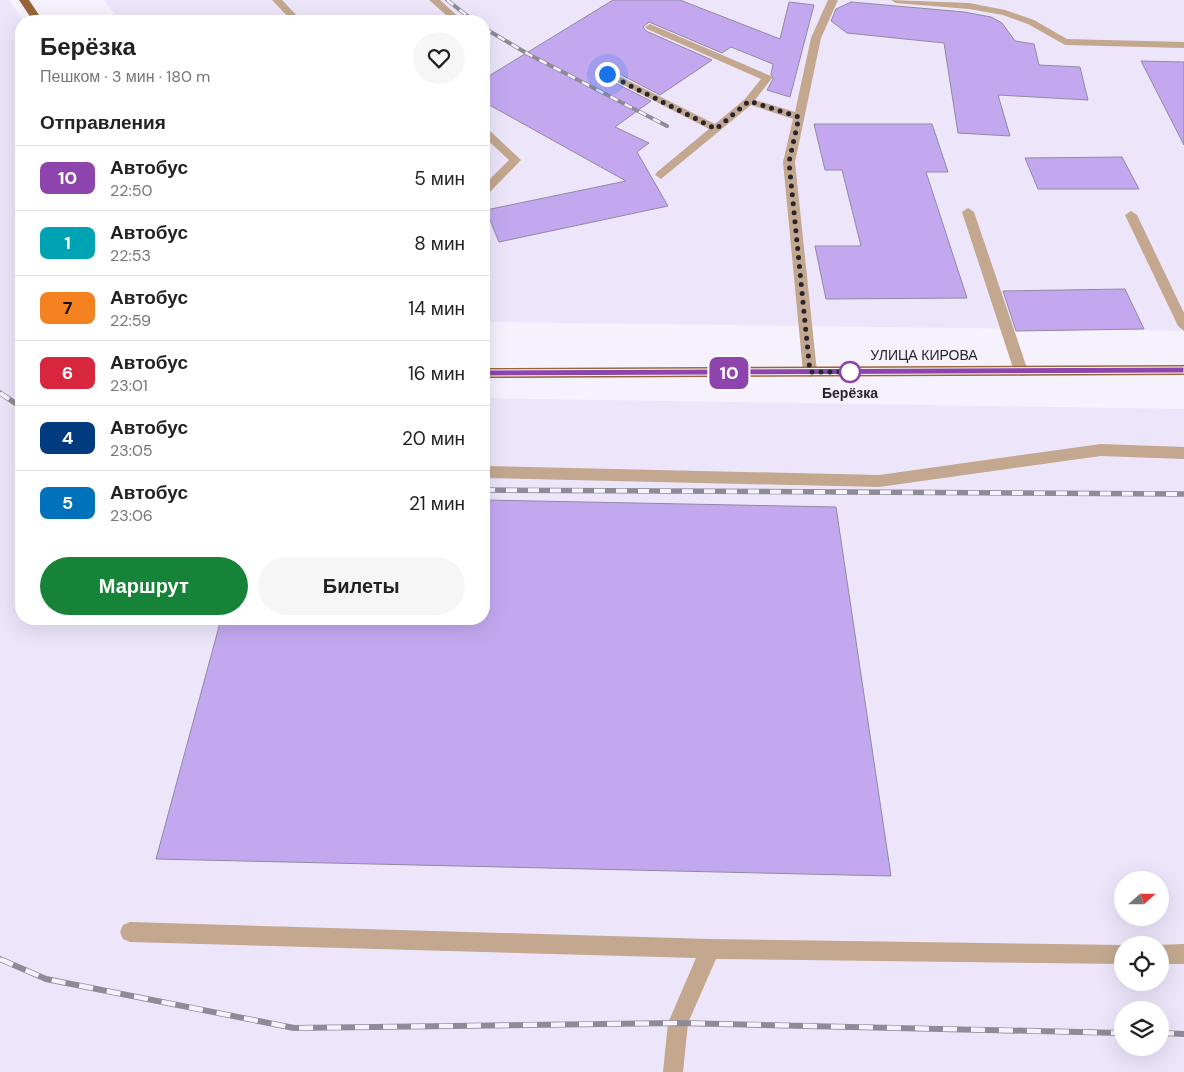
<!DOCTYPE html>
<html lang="ru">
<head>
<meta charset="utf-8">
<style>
  body { margin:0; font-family:"DM Sans",sans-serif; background:#f6f6f6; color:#222; height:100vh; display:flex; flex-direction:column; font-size:19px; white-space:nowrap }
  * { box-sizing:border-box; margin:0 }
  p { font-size:16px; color:#767676 }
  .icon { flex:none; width:28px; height:28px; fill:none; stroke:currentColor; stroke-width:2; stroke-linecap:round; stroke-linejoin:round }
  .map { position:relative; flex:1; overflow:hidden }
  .details { position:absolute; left:15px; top:15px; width:475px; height:610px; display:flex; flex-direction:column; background:#fff; border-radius:20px; box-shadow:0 5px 20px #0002 }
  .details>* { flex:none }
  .badge { padding:0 10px; border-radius:8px; font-size:18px; line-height:32px }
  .needle { width:32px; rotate:69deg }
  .buttons { position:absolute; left:1114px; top:871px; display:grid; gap:10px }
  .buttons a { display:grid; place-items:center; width:55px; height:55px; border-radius:50%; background:#fff; box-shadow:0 5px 20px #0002; font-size:25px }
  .you { position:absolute; width:25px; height:25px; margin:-12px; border:4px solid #fff; border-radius:50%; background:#1a73e8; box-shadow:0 0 0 8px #1a73e833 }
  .map>.badge { position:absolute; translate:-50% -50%; box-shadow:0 0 0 2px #fff }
  h2 { padding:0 25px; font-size:19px; line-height:45px }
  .round { display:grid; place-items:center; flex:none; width:52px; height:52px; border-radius:26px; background:#f6f6f6 }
  .head { display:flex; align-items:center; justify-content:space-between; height:85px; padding:0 25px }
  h1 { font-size:24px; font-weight:600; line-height:38px }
  .button { display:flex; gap:10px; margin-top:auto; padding:10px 25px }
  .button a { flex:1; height:58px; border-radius:30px; background:#168339; color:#fff; font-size:20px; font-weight:600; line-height:58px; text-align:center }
  .button a+a { background:#f6f6f6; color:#222 }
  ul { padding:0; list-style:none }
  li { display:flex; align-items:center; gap:15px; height:65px; padding:0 25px; border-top:1px solid #e0e0e0 }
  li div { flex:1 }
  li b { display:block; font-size:19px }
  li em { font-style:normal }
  li .badge { min-width:55px; font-weight:700; text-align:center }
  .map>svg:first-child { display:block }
  .built { fill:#ede6fb; fill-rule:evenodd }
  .building { fill:#c3a8f0; stroke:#9189a2 }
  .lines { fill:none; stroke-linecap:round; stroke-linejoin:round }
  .minor { fill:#c3a78f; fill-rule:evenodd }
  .major { fill:#976537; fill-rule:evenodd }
  .rail-far2-casing { stroke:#8f8b96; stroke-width:4 }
  .rail-far1-casing { stroke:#8f8b96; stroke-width:5.5 }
  .rail-casing { stroke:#8f8b96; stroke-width:6 }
  .rail-far2 { stroke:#f6f2fd; stroke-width:2.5; stroke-dasharray:8; stroke-linecap:butt }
  .rail-far1 { stroke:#f6f2fd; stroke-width:4; stroke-dasharray:11; stroke-linecap:butt }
  .rail { stroke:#f6f2fd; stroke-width:4.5; stroke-dasharray:14; stroke-linecap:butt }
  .line { fill:#8e44ad; stroke:#fff }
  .walk { stroke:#29252f; stroke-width:5; stroke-dasharray:0 9 }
  .stop-dot { fill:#fff; stroke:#8e44ad; stroke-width:2.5 }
  .labels { text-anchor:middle; stroke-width:4; stroke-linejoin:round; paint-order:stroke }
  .street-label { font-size:14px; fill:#29252f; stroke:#f6f2fd }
  .stop-label { font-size:14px; font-weight:bold; fill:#29252f; stroke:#f6f2fd }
</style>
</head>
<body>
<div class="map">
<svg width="1184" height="1072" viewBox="0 0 1184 1072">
  <rect width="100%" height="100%" fill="#f6f2fd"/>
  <path class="built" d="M0,0h9l15,21h-3v598h463v-221l700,11v663h-1184zM1122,880h38v38h-38zM1122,945h38v37h-38zM1122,1010h38v38h-38z
    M104,0h1080v331l-700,-9v-301h-364z"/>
  <path class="building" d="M613,0h67l100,39 9,-37 25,3 -24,92 -23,-7 6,-11 -2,-5 2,-10 -42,-17 -9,6 -73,-31 -6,5 3,4 66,29 -52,35 -48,-25 -12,3 1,3 50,25 -36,26 34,16 -12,9 31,54 -169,36 -13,-32 140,-29 -142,-79v-23z
    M851,2l113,10 27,5 11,6 13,18 19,3 5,21 41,2 8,33 -90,-5 12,41 -52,-3 -14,-90 -97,-10 -16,-12 5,-12z
    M1141,61l43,1v83z
    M814,124h118l16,48h-22l41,126 -141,1 -11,-53h46l-19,-76h-17z
    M1122,157l17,32h-101l-13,-31z
    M1125,289l19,40 -128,2 -13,-40z
    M484,500l352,7 55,369 -735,-17 65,-240h263z"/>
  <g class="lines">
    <path class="minor" d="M272,0h10l20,21h-10z
      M429,0h11l23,21h-10z
      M828,0h10l-17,38 -26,124 22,210 -7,5 -7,-5 -20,-210 10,-43 -42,-14 -90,74 -6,-4 2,-3 52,-43 -107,-55 9,-2 104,52 30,-25 16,-20 -114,-50 -2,-2 5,-3 121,52 1,2 -17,22 40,12 16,-74z
      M891,0l78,3 36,7 29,10 33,19 117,3v6l-119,-3 -37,-21 -25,-9 -34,-6 -73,-6z
      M484,128l4,1 33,31 -33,34 -4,1v-10l25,-25 -25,-23z
      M968,208l6,4 54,159 -2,4 -5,1 -7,-5 -52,-159z
      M1131,211l6,4 47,98v18l-6,-5 -53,-111z
      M1101,444l83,3v12l-83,-3 -222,31 -395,-9v-12l395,9z
      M130,922l580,17 414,6 -2,19 -406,-5 -28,64 -5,49h-20l5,-49 28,-65 -566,-16 -7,-3 -3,-7 3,-7z
      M1184,944v20h-24l-2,-19z"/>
    <path class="major" d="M19,0h10l14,21h-10z
      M1184,365v10l-700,3v-10z"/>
    <g class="rail-far2-casing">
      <path id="rail-far2" d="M447,0l27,21
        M484,28l44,26 139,72"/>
    </g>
    <g class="rail-far1-casing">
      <path id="rail-far1" d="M0,393l21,14
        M484,490l700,4"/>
    </g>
    <g class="rail-casing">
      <path id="rail" d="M0,959l46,20 248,49 384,-5 444,10
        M1160,1033l24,1"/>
    </g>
    <use href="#rail-far2" class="rail-far2"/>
    <use href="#rail-far1" class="rail-far1"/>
    <use href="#rail" class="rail"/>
  </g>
  <path class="line" d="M1184,367v6l-700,3 -5,-3 5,-3z"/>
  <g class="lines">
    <path class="walk" d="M607,74l109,55 33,-28 50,16 -10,45 21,210h40"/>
  </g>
  <circle class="stop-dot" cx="850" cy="372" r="10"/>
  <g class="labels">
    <g class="street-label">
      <text x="924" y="360">УЛИЦА КИРОВА</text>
    </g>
    <g class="stop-label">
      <text x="850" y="398">Берёзка</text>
    </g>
  </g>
</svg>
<div class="buttons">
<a><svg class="needle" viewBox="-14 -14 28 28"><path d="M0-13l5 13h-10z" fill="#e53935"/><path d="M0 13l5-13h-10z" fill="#767676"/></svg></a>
<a><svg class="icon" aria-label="locate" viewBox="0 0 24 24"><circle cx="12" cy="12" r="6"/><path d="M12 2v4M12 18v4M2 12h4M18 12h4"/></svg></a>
<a><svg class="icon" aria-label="layers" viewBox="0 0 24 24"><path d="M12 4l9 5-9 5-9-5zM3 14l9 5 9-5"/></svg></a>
</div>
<div class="you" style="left:607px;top:74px"></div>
<b class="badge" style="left:729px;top:373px;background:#8e44ad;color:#fff">10</b>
<section class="details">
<div class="head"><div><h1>Берёзка</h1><p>Пешком · 3 мин · 180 m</p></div><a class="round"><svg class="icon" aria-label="heart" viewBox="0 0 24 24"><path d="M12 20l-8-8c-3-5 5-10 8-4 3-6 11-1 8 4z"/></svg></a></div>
<h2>Отправления</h2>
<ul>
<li><span class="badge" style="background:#8e44ad;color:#fff">10</span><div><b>Автобус</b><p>22:50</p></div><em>5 мин</em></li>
<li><span class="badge" style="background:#00a3b4;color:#fff">1</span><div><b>Автобус</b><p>22:53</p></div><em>8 мин</em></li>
<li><span class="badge" style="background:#f58220;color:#111">7</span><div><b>Автобус</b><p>22:59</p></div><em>14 мин</em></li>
<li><span class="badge" style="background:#d7263d;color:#fff">6</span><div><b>Автобус</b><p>23:01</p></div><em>16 мин</em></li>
<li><span class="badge" style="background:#003b80;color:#fff">4</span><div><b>Автобус</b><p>23:05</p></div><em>20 мин</em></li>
<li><span class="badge" style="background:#0072bc;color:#fff">5</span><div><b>Автобус</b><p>23:06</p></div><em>21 мин</em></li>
</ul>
<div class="button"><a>Маршрут</a><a>Билеты</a></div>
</section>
</div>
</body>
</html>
